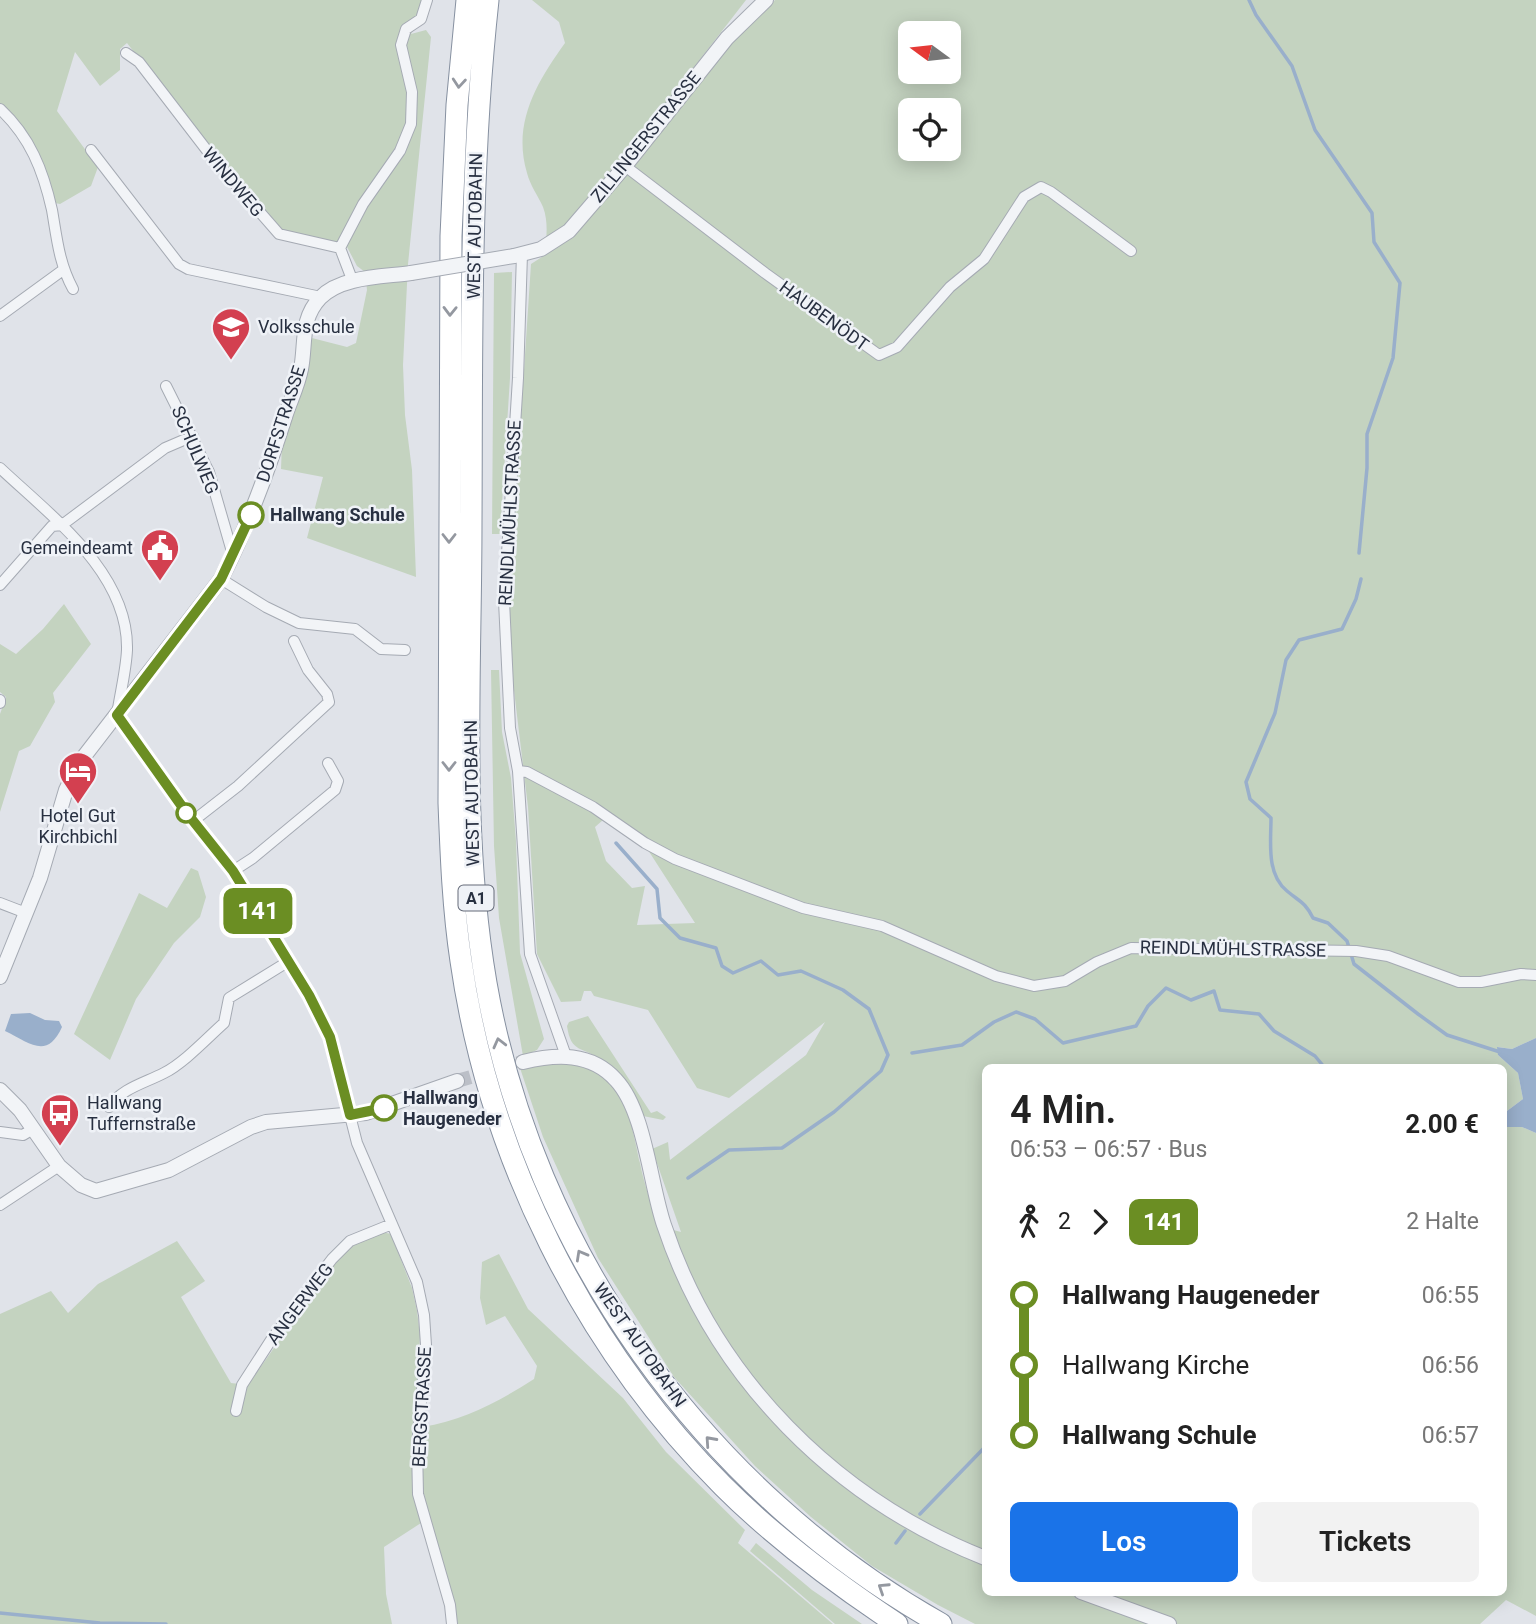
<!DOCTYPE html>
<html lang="de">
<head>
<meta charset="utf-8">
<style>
  body { margin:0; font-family:Roboto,sans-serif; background:#f2f2f2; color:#222; height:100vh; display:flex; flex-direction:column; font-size:26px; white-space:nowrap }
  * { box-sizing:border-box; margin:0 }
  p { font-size:23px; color:#767676 }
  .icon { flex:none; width:38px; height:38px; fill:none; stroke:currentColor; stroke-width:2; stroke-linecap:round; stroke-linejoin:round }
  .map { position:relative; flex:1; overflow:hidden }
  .drawer { position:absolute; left:982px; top:1064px; width:525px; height:532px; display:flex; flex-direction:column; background:#fff; border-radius:10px; box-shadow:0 4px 18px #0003 }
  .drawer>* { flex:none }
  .badge { padding:0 14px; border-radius:10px; font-size:24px; line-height:46px }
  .needle { width:46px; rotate:285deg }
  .tools { position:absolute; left:898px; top:21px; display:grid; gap:14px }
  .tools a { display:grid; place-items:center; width:63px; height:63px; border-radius:10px; background:#fff; box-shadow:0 4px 18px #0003; font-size:35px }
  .map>.badge { position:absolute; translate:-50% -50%; box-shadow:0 0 0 4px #fff }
  .legs { display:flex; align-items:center; gap:10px; height:77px; padding:0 28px; font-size:23px }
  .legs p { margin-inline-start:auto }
  .head { display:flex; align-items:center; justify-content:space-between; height:119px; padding:0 28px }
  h1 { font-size:38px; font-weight:600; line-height:52px }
  .cta { display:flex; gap:14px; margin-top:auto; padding:14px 28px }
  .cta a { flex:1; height:80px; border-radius:10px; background:#1a73e8; color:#fff; font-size:28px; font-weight:600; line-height:80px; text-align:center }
  .cta a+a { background:#f2f2f2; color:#222 }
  ul { padding:0 28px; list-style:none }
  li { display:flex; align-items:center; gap:24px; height:70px; font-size:26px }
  li i { display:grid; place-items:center; width:10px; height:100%; margin:0 9px; background:currentColor }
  li i::after { content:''; width:18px; height:18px; margin:-9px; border:5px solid; border-radius:50%; background:#fff }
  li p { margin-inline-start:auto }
  li:first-child i { background:linear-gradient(#0000 50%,currentColor 0) }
  li:last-child i { background:linear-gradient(currentColor 50%,#0000 0) }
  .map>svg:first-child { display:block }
  .green { fill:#c4d3c0; fill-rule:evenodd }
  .water { fill:#99afcb }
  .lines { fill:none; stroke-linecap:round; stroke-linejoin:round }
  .stream { stroke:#99afcb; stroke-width:3.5 }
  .tertiary-tunnel { stroke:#bbbfc7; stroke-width:14; stroke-dasharray:14 7; stroke-linecap:butt }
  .minor-casing { stroke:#a5aab3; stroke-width:12 }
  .tertiary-casing { stroke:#a5aab3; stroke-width:16 }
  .motorway-casing { stroke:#8690a0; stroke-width:23 }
  .minor { stroke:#f2f4f7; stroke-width:10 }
  .tertiary { stroke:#f2f4f7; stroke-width:14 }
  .motorway { stroke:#fff; stroke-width:21 }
  .tertiary-bridge-casing { stroke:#a5aab3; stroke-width:16; stroke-linecap:butt }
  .tertiary-bridge { stroke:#f2f4f7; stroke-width:14 }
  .oneway { stroke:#9498a0 }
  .line-1-casing { stroke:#fff; stroke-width:16 }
  .line-1 { stroke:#6b8e23; stroke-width:10 }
  .stop-1-dot { fill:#fff; stroke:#6b8e23; stroke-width:3.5 }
  .labels { text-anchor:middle; stroke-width:5; stroke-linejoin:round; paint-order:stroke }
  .shield { fill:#eff2f7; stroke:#646a78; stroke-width:2 }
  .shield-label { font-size:16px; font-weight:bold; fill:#283041 }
  .street-label { font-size:18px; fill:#283041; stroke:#eff2f7 }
  .poi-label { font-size:18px; fill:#283041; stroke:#eff2f7; text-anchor:start }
  .stop-label { font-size:18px; font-weight:bold; fill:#283041; stroke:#eff2f7; text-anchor:start }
</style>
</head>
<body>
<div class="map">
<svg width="1536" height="1624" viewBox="0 0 1536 1624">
  <rect width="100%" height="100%" fill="#e0e3e9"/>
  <path class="green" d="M0,0h432l-21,34 15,-4 5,7 -23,227 -5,101 2,50 7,55 4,107 -109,-39 16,-61 -42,-8 1,-26 26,-106 39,10 9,-4 11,-53 -2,-18 -8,-6 -11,-21 -64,-13 -68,-77 -87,-112 -7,6v21l-20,16 -25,-34 -18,59 41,56 -7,19 -31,18 -5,-1c-13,-42 -23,-68 -55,-99z
    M532,0h214l-100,129 129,-129h761v1038l-24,11 -14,-2v8l20,18 5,26 -20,15v-46h-518v524h518v-465h19l14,6v483l-30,-16 -26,24h-505l-37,-19 -66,-39 -61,-49 -56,-51 -81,-89 -76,-119 -55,-121 -23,-69c18,-3 41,-8 59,-4 46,10 53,62 61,99 4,21 12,42 18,63l23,6 -29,-83 16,-7 2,18 136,-105 19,-33 -96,76 -32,-10 -49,-78 -54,-14 -3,-5h-7l-3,10 -20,1 -24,-48 -9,-147 -15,-125 -4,-85 22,-333 14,-9c1,-16 4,-32 -2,-48 -5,-11 -13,-22 -16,-34 -15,-50 10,-91 38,-130l-6,-21zM910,33h38v39h-38zM910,110h38v39h-38zM603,820l45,30 47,73 -58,2 8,-39 -13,2 -26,-27 -11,-34z
    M512,272l-2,106 -10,156h-8l2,-261z
    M64,604l27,40 -38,49 2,9 -25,44 -11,5 -19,61v-98l6,-17 -6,-5v-48l16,10 27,-25z
    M491,670h8l3,62 9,46 5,63 4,112 24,86 -7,11 -14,6 -24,-138 -5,-72z
    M191,868l7,3 8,26 -6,20 -26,26 -38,56 -26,61 -36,-26 65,-141 28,15z
    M588,1016l63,97 6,-2 9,6 -3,3 -20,-4c-11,-14 -31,-47 -44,-57 -16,-13 -28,-5 -32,-33l2,-4z
    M382,1232l9,2 21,54 5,23 3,24 -3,64 -6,62 10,62 -37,24 2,47 6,30h-392v-310l51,-23 17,22 30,-29 79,-43 28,40 -24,16 50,86 17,2 86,-123 20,-18z
    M499,1254l29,55 95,89 43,54 79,78 -7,13 95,81h-375l-33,-125 -4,-20 1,-52c43,-7 76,-25 112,-48l3,-13 -32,-50 -19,9 -6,-27 2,-36z
    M756,1543l56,47 50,34h-27l-85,-73z"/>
  <path class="water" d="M30,1013l15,7 14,1 3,6c-15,33 -32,16 -57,4l6,-17z
    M1536,1038v95l-14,-6h-19v-13l20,-15 -5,-26 -20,-18 -1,-8 15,2z"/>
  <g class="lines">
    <path class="stream" d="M1249,0l7,15 36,51 23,64 57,83 2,29 26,41 -7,75 -26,76v34l-8,85
      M1361,579l-5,20 -14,30 -43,11 -13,20 -11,53 -29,69 4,17 21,19c0,24 -5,56 16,73 13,11 18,11 26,27l15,5 19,18 7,23 64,50 29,21 53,17
      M616,843l41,46 3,29 20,20 36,10 6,18 11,7 28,-12 17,14 23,-4 42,19 26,19 19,46 -7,16 -47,41 -52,36 -53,2 -41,28
      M912,1053l50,-8 32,-23 22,-10 19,7 28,24 73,-17 12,-20 18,-18 25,12 23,-9 6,19 39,4 15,17 41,25 10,12
      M920,1514l65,-67
      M896,1543l9,-12
      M0,1613l100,10 66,1"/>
    <path class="tertiary-tunnel" d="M457,1081l66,-19"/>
    <g class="minor-casing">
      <path id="minor" d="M126,53l13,9 73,95 67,77 61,14
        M0,109c30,28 43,61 52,101 5,29 7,53 21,79
        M91,150l88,114 9,5 133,28
        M625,166l140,107 114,82 18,-8 53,-60 34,-28 40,-62 17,-10 10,5 80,59
        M340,248l23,-44 37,-53 11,-27 1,-32 -11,-47 5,-16 15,-10 6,-19
        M340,248l13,34
        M522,254l-4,124 -14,223 6,127 8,43 12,183 36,102
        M0,316l63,-46
        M166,386l43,86 24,83
        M0,468c51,48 129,105 127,182 -1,21 -7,44 -10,65l68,97 48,59 56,90 41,76 27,106 60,139 7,33 2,30 -9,102 1,47 32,111 2,19
        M221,579l45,28 33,16 56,6 26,20 24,1
        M0,585l52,-59 10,-1 103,-77 28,-12
        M0,700v3
        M518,771l9,1 66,35 52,36 30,16 128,49 79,18 114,50 38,10 31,-5 32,-19 34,-14 225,3 32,5 71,26h22l40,-8 15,1
        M193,821l45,-35 91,-84 -2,-8 -19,-24 -14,-29
        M233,871l20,-13 82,-68 3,-9 -10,-18
        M0,903l26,10
        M109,1107c13,-19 36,-24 55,-34 20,-10 43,-35 60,-50l5,-25 60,-37
        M0,1132l23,3 10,-6
        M0,1205l59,-39
        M236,1411l6,-26 29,-45 61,-81 18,-18 42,-17"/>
    </g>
    <g class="tertiary-casing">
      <path id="tertiary" d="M514,256l27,-7 28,-18 56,-65 102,-128 39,-38
        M0,977l40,-99 26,-88 13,-27 142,-184c27,-53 47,-108 65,-165 5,-15 12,-29 15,-45 5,-25 -1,-50 19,-71 21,-22 63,-21 91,-25
        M523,1062c33,-8 68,-10 93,18 29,31 34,104 48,145 51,154 172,274 321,333
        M0,1090l20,20 39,56 22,19 15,6 73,-21 82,-43 15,-5 100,-9 91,-32
        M1081,1592l88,32"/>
    </g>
    <g class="motorway-casing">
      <path id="motorway" d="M467,0l-10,105 -6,131 -2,567c2,52 4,105 12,158 28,195 122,385 262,525 53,53 112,97 174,138
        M488,0c-19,174 -16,349 -17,523 0,152 -11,309 15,460 47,269 218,507 455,641"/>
    </g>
    <use href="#minor" class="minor"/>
    <use href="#tertiary" class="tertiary"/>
    <use href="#motorway" class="motorway"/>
    <g class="tertiary-bridge-casing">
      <path id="tertiary-bridge" d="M411,273l103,-17"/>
    </g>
    <use href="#tertiary-bridge" class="tertiary-bridge"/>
  </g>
  <defs><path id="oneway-chevron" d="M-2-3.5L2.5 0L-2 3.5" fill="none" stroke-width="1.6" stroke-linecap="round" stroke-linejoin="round" transform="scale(1.75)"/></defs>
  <g class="oneway">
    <use href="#oneway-chevron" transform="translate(459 83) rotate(95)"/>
    <use href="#oneway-chevron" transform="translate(450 311) rotate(91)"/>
    <use href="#oneway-chevron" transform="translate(449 538) rotate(90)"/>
    <use href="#oneway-chevron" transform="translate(449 766) rotate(90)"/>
    <use href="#oneway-chevron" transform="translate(499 1043) rotate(-104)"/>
    <use href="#oneway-chevron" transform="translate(581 1255) rotate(-119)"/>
    <use href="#oneway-chevron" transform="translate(710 1441) rotate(-132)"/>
    <use href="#oneway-chevron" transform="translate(883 1588) rotate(-147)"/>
  </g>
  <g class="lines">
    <g class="line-1-casing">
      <path id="line-1" d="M251,515l-30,64 -104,136 69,97 47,59 76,124 21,42 20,78 34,-7"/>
    </g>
    <use href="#line-1" class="line-1"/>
  </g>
  <defs>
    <g id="school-pin" transform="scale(2.0125)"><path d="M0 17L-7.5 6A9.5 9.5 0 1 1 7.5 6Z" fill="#d34050" stroke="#eff2f7"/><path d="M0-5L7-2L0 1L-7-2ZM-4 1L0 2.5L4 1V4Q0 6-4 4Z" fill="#fff"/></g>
    <g id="civic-pin" transform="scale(2.0125)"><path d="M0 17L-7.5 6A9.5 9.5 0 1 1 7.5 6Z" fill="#d34050" stroke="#eff2f7"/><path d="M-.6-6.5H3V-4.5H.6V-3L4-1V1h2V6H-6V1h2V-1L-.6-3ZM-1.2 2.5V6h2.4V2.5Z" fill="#fff"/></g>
    <g id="hotel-pin" transform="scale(2.0125)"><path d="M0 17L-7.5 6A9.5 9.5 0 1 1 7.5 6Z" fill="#d34050" stroke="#eff2f7"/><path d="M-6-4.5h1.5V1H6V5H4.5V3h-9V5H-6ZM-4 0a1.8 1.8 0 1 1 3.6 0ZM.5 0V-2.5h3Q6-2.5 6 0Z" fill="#fff"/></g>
    <g id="bus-pin" transform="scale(2.0125)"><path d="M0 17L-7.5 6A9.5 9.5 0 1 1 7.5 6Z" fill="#d34050" stroke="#eff2f7"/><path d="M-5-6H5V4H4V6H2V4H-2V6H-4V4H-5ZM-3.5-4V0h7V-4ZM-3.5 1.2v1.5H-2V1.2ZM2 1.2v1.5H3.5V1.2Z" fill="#fff"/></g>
  </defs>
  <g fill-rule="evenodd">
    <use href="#school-pin" x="231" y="327"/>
    <use href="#civic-pin" x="160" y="548"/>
    <use href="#hotel-pin" x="78" y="771"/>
    <use href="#bus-pin" x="60" y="1113"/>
  </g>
  <g class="stop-1-dot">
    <circle cx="251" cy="515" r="12"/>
    <circle cx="186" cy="813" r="9"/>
    <circle cx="384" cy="1108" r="12"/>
  </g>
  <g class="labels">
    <rect class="shield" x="458.5" y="885.5" width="35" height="25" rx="5"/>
    <g class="shield-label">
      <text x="476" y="904">A1</text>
    </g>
    <g class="street-label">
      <text transform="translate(646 137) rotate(-51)" y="6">ZILLINGERSTRASSE</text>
      <text transform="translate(233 182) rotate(50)" y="6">WINDWEG</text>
      <text transform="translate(475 226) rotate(-89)" y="6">WEST AUTOBAHN</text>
      <text transform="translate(824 316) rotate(36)" y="6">HAUBENÖDT</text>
      <text transform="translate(281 424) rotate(-72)" y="6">DORFSTRASSE</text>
      <text transform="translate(195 450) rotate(67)" y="6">SCHULWEG</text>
      <text transform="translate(510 513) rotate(-87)" y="6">REINDLMÜHLSTRASSE</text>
      <text transform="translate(472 793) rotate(-91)" y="6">WEST AUTOBAHN</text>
      <text transform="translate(1233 949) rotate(1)" y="6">REINDLMÜHLSTRASSE</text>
      <text transform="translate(300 1304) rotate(-53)" y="6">ANGERWEG</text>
      <text transform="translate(640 1345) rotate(55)" y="6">WEST AUTOBAHN</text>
      <text transform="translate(422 1407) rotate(-87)" y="6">BERGSTRASSE</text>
    </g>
    <g class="poi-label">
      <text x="258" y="333">Volksschule</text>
      <text x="133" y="554" text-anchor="end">Gemeindeamt</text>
      <text x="78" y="822" text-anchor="middle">Hotel Gut<tspan x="78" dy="21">Kirchbichl</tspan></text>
      <text x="87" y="1109">Hallwang<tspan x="87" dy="21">Tuffernstraße</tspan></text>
    </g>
    <g class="stop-label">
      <text x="270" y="521">Hallwang Schule</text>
      <text x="403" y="1104">Hallwang<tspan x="403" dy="21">Haugeneder</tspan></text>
    </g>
  </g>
</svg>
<div class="tools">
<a><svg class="needle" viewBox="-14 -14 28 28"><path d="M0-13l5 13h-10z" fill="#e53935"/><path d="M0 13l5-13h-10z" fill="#767676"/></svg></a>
<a><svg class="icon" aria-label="locate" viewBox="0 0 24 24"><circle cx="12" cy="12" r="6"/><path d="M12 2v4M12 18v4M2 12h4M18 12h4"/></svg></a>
</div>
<b class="badge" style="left:258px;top:911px;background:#6b8e23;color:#fff">141</b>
<section class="drawer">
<div class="head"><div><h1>4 Min.</h1><p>06:53 – 06:57 · Bus</p></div><b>2.00 €</b></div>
<div class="legs"><svg class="icon" aria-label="walk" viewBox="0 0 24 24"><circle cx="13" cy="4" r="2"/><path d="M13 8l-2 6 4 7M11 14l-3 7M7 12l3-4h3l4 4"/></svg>2<svg class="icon" aria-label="forward" viewBox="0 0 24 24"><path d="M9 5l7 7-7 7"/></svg><b class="badge" style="background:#6b8e23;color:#fff">141</b><p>2 Halte</p></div>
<ul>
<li><i style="color:#6b8e23"></i><b>Hallwang Haugeneder</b><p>06:55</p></li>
<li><i style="color:#6b8e23"></i><span>Hallwang Kirche</span><p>06:56</p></li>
<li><i style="color:#6b8e23"></i><b>Hallwang Schule</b><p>06:57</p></li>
</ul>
<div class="cta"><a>Los</a><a>Tickets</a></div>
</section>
</div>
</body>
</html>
